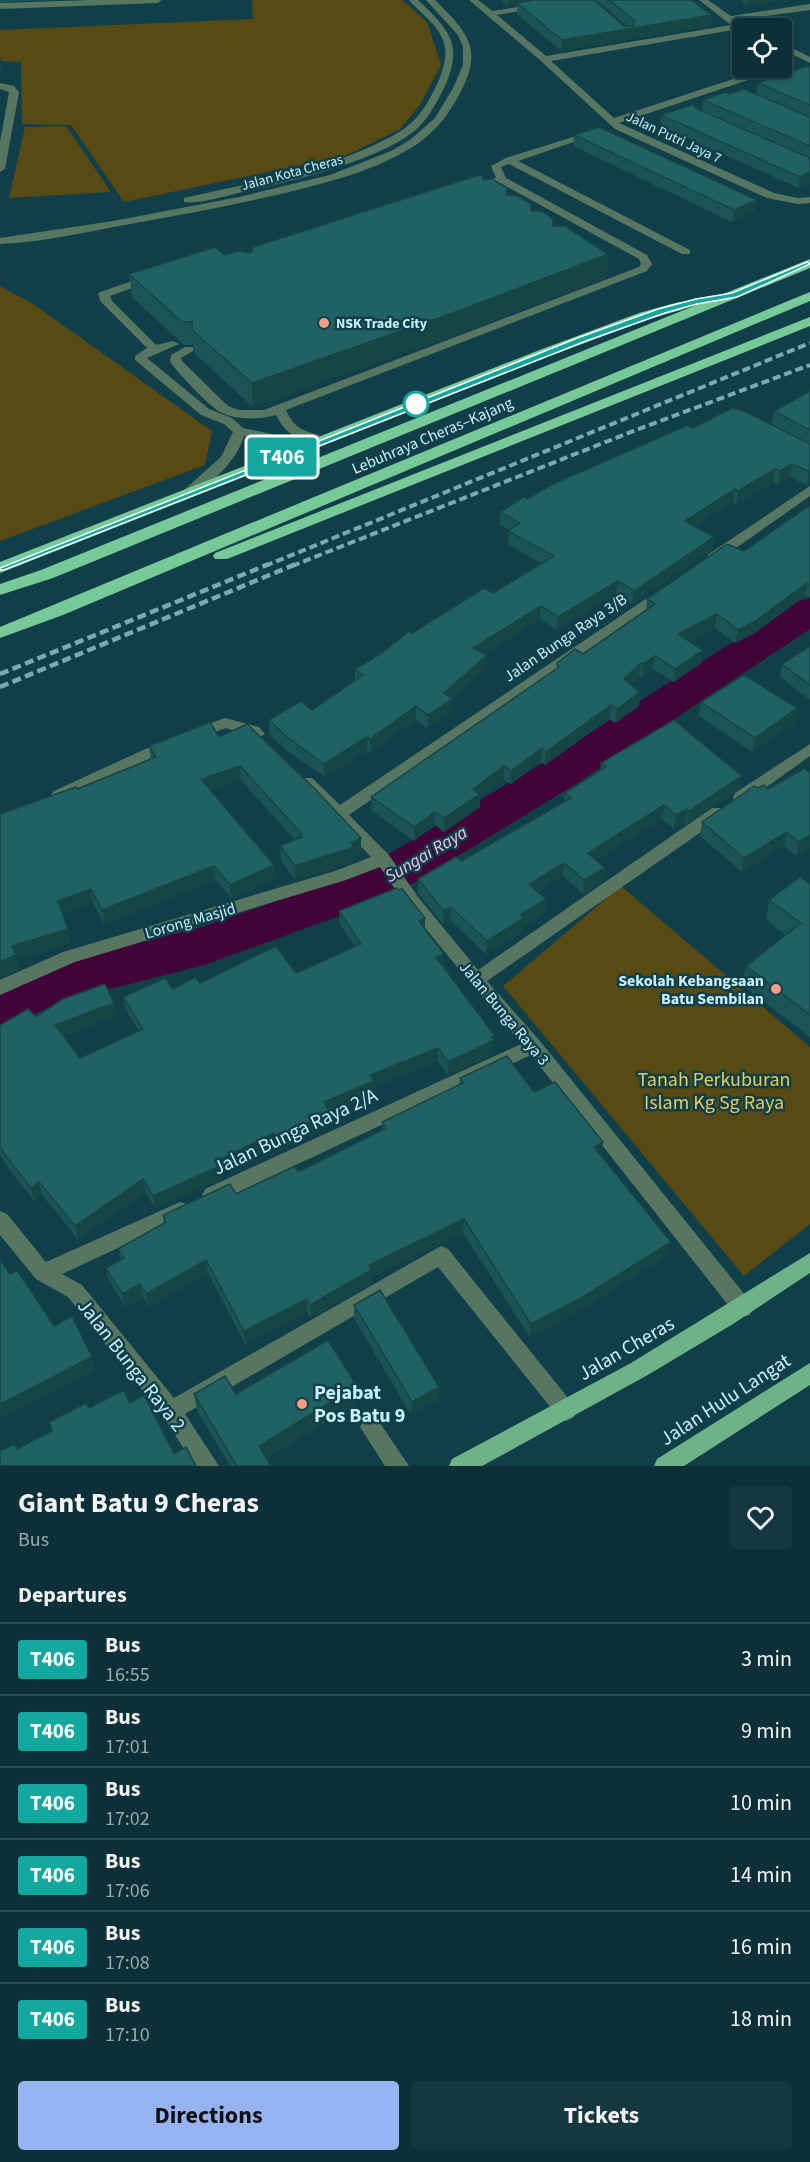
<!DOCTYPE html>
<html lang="en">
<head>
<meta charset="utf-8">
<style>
  body { margin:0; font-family:"Source Sans 3",sans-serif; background:#153740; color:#f1f3f6; height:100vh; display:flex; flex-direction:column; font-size:22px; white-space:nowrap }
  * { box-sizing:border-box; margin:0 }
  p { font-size:20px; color:#9aa9ae }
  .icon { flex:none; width:33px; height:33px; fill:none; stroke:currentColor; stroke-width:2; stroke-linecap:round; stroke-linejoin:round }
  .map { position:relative; height:1466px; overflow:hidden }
  .panel { display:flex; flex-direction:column; background:#0c2f38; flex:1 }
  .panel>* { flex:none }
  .badge { padding:0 12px; border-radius:4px; font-size:21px; line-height:39px }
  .tools { position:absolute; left:732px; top:18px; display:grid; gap:12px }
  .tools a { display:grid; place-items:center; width:60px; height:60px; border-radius:6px; background:#0c2f38; box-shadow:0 3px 9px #0003,0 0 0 2px #2c4a53; font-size:30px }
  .map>.badge { position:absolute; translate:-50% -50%; box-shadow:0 0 0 3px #fff }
  h2 { padding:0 18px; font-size:22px; line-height:54px }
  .round { display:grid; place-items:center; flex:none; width:63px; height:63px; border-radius:6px; background:#153740 }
  .headline { display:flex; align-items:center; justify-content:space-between; height:102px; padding:0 18px }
  h1 { font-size:28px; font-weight:700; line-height:45px }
  .primary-button { display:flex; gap:12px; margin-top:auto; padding:12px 18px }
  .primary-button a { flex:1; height:69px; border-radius:6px; background:#95b2f1; color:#111; font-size:24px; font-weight:700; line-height:69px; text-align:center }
  .primary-button a+a { background:#153740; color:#f1f3f6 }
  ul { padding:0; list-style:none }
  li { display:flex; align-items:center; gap:18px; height:72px; padding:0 18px; border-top:2px solid #2c4a53 }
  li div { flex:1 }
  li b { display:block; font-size:22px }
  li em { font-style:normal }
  li .badge { min-width:66px; font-weight:700; text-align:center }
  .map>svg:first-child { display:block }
  .green { fill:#574a13 }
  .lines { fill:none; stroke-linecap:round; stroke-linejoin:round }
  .river { fill:#420438; fill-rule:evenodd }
  .minor { fill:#567661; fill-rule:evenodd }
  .major { fill:#6eb288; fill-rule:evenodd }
  .highway { fill:#77c997; fill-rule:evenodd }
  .rail-far1 { stroke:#7da8b3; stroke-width:4; stroke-dasharray:8 4; stroke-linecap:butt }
  .rail { stroke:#7da8b3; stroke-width:4.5; stroke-dasharray:9 4.5; stroke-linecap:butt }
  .wall { fill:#1c5455 }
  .shaded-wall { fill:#164545 }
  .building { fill:#206263; stroke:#164545; stroke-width:1.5 }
  .line { fill:#12a89d; stroke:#fff; stroke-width:1.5 }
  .poi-dot { fill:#f49e87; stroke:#103f4a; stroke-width:2 }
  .stop-dot { fill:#fff; stroke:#12a89d; stroke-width:3 }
  .labels { text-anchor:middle; stroke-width:5; stroke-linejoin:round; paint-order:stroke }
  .far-street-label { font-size:14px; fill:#c9f1fc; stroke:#103f4a }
  .far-poi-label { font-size:14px; font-weight:bold; fill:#c9f1fc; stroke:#103f4a; text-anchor:start }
  .street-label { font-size:16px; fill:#c9f1fc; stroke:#103f4a }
  .poi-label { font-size:16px; font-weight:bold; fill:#c9f1fc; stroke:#103f4a; text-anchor:end }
  .water-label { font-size:18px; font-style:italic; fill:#f8c0e9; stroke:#103f4a }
  .near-park-label { font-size:20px; fill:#e8cc57; stroke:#103f4a }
  .near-street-label { font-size:20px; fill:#c9f1fc; stroke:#103f4a }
  .near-poi-label { font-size:20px; font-weight:bold; fill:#c9f1fc; stroke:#103f4a; text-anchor:start }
</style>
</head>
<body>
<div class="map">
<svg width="810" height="1466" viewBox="0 0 810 1466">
  <rect width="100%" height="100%" fill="#103f4a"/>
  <path class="green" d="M252,0h150l25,22 14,43 -22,41 -19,23 -55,27 -221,46 -53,-77 -49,-1 -1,-62 -21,-1v-31l253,-11z
    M66,126l45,66 -102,6 16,-71z
    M0,286l33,18 179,127 -7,34 -205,76z
    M621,886l189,161v177l-66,52 -241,-290z"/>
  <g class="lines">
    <path class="river" d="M810,598v31l-234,155 -187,114 -185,67 -142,36 -44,21 -18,6v-43l50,-21 149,-36 156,-54 189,-112 252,-160z"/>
    <path class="minor" d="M91,0h71l-4,3 -158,6v-6z
      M409,0h9c30,29 46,43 27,86 -7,14 -15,30 -27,42 -33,30 -118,51 -162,61 -17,3 -56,16 -72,13v-4c63,-15 127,-24 186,-51 14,-7 29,-13 40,-23 13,-11 21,-27 28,-42 6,-14 11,-30 4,-44 -7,-16 -23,-26 -33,-38z
      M426,0h9c32,32 49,48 25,93 -11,21 -23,37 -43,51 -39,26 -87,38 -132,49 -51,12 -103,22 -155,31 -43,8 -87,18 -130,20v-6l113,-17 126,-24 91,-22 61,-24 19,-11 25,-22 18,-30 10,-23v-18l-5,-12z
      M469,0h9l14,11 69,-11h20l-84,15 49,41 185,-31 -32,-25h9l23,16 79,-12v6l-73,10 6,6 -4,3 -188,32 63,57 153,-50h12l-1,2 -159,53 155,70 24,5 12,-1v6l-12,1 -31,-6 -152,-69 -74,-68z
      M782,43l28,14v6l-28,-14z
      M0,83l14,3 5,6 -14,77 -5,3v-30l9,-50 -9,-3z
      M589,132l8,2 -79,27 172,89v4h-8l-173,-90 -8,3 5,11 141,77 5,9 -5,7 -361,139c7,17 17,21 33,25l2,3 -2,3c-19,4 -35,-10 -43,-26 -16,5 -41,5 -56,-3 -12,-7 -41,-38 -50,-50l1,-7 14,-8h8v4l-12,7 1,3 46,45 11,4h25l375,-143 2,-3 -2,-5 -139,-76 -25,4 -5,-3 26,-6 -5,-12 15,-8z
      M150,275l5,3 -1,2 -44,16 2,5 44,44 17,-4 6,3 -32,14 62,51 23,9 11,10 70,15 2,3 -2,3 -4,1 -65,-14c-8,26 -28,42 -49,59h-10l-1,-3 1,-3 36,-32 12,-25 -9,-8 -23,-9 -66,-55v-4l12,-8 -46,-46 -3,-8 2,-2z
      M810,486v10l-91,64h-10l-2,-3 2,-3z
      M662,588l5,1 2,3 -2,3 -318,220 40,40 29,42 60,73 234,-162h12l2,4 -2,4 -237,165 53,60 210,260 3,7 -3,7 -7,2 -7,-2 -205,-260 -312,146 -7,2 -7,-2 -3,-6 3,-6 316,-145 -115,-139 -26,-38 -34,13 -271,82 -75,33v-15l63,-28 272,-81 36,-14 -69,-71 -3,-4 3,-4h10l28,27z
      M225,718l34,9 6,7 -8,5 -31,-11 -30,11 -8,-5 3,-4z
      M167,739l8,5 -3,4 -108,51h-10l-3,-4 3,-4z
      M810,744v12l-63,45h-12l-2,-4 2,-4z
      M180,1202l7,2 3,6 -3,6 -125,58 20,11 92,113 267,-152 7,3 125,155 4,7 -4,7 -7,3 -7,-3 -121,-151 -253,147 34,52h-24l-31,-48 -96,-121 -32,-18 -36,-44v-24l7,3 39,48z
      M371,1417l7,3 31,46h-24l-25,-39 4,-7z"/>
    <path class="major" d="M810,1253v20l-77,51 -87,52 -164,90h-33l3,-7 179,-96z
      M810,1363v22l-126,81h-30l3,-7z"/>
    <path class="highway" d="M810,259v9l-757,310 -53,17v-11l41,-14z
      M810,292v9l-747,314 -63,23v-11z
      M679,302l5,1 2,3 -2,3 -35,10 -102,38 -547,216v-11l537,-211 102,-38z
      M810,317v9l-583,233h-12l-2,-3 2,-3z"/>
    <path class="rail-far1" d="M265,566l545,-223
      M292,566l344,-136 174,-65"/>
    <path class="rail" d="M0,674l269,-110
      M0,687l296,-123"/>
  </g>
  <path class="wall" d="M0,0h57l-57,2z
    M501,0h93l30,26h3l-31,-26h95l21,15 -1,11 -150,25 -44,-37v-9l-9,1z
    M741,0h44l-38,5z
    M810,65v118l-11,5 -139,-62 1,-11 34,-7 7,3 1,-11 27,-6h26l2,-11z
    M574,135l181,76 -23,11 -159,-76z
    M483,180l70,46 54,51 -147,56 -207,74 -59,-54 -1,-8h-9l-52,-48 -3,-23 96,-19 26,-2z
    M810,391v93l-3,1 -17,-8 -12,8 -5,-3 -37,22 -3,-2 -38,24 17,24 -80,54 -16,-10 -59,36 -17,-11 -55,35 2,1v14l-35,30v14l-25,15 -11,-8 -46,32 -3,-1 -42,26 -39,-27 -17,-16v-14l43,-10 43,-29v-12l27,-16 30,-20 81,-40 49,-29 -34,-20 1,-14 -9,-5v-13l27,-13 166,-71 103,9 -24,-13 2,-13z
    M810,505v91l-2,2 -3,-2 -50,37 -20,10 -20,-15 -26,13 14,9 -2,13 -27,19 -21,-13 -11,9 -3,-2 -8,9 9,7 -1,14 -24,17 -6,-4 -64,46 -4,-3 -30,22 -7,-4 -24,17v10l-36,25 -9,-7 -21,16 -42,-30 -1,-14 185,-128 1,-6 26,-9 63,-44 1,-11 97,-48z
    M810,646v54l-30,-23 2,-13z
    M701,702l94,20 -43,30 -53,-36z
    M219,737l142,115 -7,4v5l-59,19 -14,-19 -1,-15 15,-6 -54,-60 -30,10 63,75 1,14 -43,20 -16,-19 -112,44 -11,-21 -31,11 8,29 -53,16 2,10 -19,9v-164l77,-25 74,-30 -2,-13z
    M601,763l139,26 -53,36 -2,-2 -11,6 -12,-10 -66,41 7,21 -20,13 -20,-18 -25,16 8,7 -1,14 -22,14v5l-37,22 -35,-33 -8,3 -25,-31v-14l43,-18 103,-59 1,-9 35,-22z
    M810,773v74l-14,9 -12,-10 -42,26 -42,-36 2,-14 56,-34 10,1z
    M810,884v153l-68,-52 4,-19 40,-31 -20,-15 3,-20z
    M339,911l86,7v11l18,38 52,69 -1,18 -46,21 -10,-14 -64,26v7l-44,19 1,12 -53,26 -3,-5 -54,27v6l-66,30 -9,-17 -68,47 -36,-44 -8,6 -22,-28 -12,-18v-130l36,-8 80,-1 -53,20 17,22 59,-27 -13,-21 -3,-13 50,-8 27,-6 96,-10 59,-26 -15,-23z
    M460,1078l74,14 69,50 -2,14 67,99 -88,55 -50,27 -67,-104 -91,44v6l-61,35 -4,-6 -62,32 -37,-71 -59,34 -6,-10 -18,10 -16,-27 -3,-12 15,-8 -3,-11 46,-26 -1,-8 73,-21 62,-22 84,-42v-8l77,-37z
    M354,1305l85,94 -28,16 -57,-97z
    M357,1386l1,16 -92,56 5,8h-41l-33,-56 -3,-16h42z"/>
  <path class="shaded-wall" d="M508,0h39l-30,3v2l-9,1z
    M747,0h38l-38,5z
    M712,15l-1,11 -150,25 1,-11z
    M1,57l1,11 -2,4v-14z
    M810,172v11l-11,5 1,-11z
    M757,200l-2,11 -23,11 2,-12z
    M608,254l-1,23 -147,56 -207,74 -1,-24z
    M792,464l-2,13 -12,8 2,-14z
    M775,469l-2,13 -37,22 2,-13z
    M809,472h1v12l-3,1z
    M735,489l-2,13 -50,32 2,-13z
    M714,537l-2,13 -80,54 2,-13z
    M618,581l-2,13 -59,36 1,-13z
    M807,583l-2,13 -50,37 -20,10 3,-13z
    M541,606l-1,13 -67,43v-14z
    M717,614l-2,14 -39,20 2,-14z
    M703,650l-2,13 -27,19 1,-13z
    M487,655v14l-38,33 4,-3 -1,14 -25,15 1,-13 16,-22z
    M655,656l-2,13 -11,9 1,-14z
    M641,663l-2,13 -17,17 2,-14z
    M640,692l-1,14 -24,17 2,-14z
    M611,705l-2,14 -64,46 1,-13z
    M416,706v14l-46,32v-13z
    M797,708l-2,14 -43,30 3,-14z
    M367,737v14l-42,26 -1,-13z
    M542,748l-1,14 -30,22v-13z
    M240,766l1,14 -38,13 -2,-14z
    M504,766v14l-24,17v10l-36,25v-14l29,-29z
    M742,776l-2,13 -53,36 2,-14z
    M664,805l-2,14 -76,48 2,-14z
    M687,809l-2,14 -11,6 2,-14z
    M435,812v13l-21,16v-14z
    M787,832l-3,14 -42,26 2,-14z
    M810,835v12l-14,9 3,-14z
    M361,838v14l-7,4v5l-59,19v-14l56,-23z
    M564,863l-1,13 -35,22 1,-14z
    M274,865l1,14 -43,20 -2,-14z
    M214,866l2,14 -112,44 -2,-14z
    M605,868l-2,13 -20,13 1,-14z
    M91,889l2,14 -33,12 -2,-14z
    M546,899l-1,14 -22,14v5l-37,22 1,-13 33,-26z
    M451,907v14l-8,3v-14z
    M425,918v14l-6,-11z
    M68,929l2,14 -53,16 2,10 -19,9v-16l12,-16z
    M444,954l-1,13 -7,-10z
    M114,1003l2,13 -59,22 -2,-13z
    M495,1036l-1,18 -46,21v-13z
    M438,1048v13l-64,26v7l-44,19 1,12 -53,26 -1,-13 47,-36 46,-27z
    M274,1133l1,13 -54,27v6l-66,30 -2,-13 64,-35z
    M603,1142l-1,13 -10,5 2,-13z
    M143,1179l3,13 -68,47 -3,-13z
    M39,1182l3,13 -8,6 -3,-13z
    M464,1219l-1,14 -91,44v6l-61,35 -1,-13 59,-40z
    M671,1242l-3,13 -88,55 -50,27 1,-13z
    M206,1260l2,13 -59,34 -3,-13z
    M140,1284l3,13 -18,10 -3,-13z
    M307,1299v13l-62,32 -1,-13z
    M92,1357l3,13 -95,49v-15z
    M357,1386l1,16 -98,59 -1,-15z
    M439,1387v12l-28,16 1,-13z"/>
  <path class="building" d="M534,0h60l30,26h10v-6l-25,-20h82l21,15 -150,25 -45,-37z
    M810,65v40l-52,-22z
    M744,89l66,28v29l-107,-46 22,-8 5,2z
    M694,104l1,4 115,50v14l-10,5 -139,-62z
    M599,127l158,73 -23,10 -160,-75z
    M482,174l1,6 9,-1 15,9 -1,7 12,1 13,8v7h11l11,8v7h12l43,28 -147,56 -209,73 -60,-53v-8h-10l-53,-48 86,-27 10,8 15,-4 11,2 2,-6z
    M810,391v39l-36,-19 29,-16z
    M732,408l12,3 66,33v28l-18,-8 -12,7 -5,-2 -37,22 -3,-2 -50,32 29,16 -80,54 -16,-10 -60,36 -17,-11 -68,42 14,7 -43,38 9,6 -25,16 -12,-9 -46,33 -3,-2 -43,27 -38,-28 -17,-16 32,-19 11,9 51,-35 -8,-6 27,-16 27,-22 3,2 72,-45 9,5 61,-37 -46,-25 12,-8 -20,-11 24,-15 3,2 26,-15 135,-59 5,3z
    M810,505v79l-3,-1 -50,37 -19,10 -21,-16 -39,20 25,16 -28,19 -20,-13 -12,8 -2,-1 -17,16 16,13 -23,17 -6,-4 -65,47 -4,-4 -31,23 -7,-5 -31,23 7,5 -36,24 -9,-6 -21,15 -43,-30 188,-130 -2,-4 18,-14 8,5 72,-50 -8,-5 80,-55 17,7z
    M810,646v39l-28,-21z
    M744,675l53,33 -42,30 -54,-36z
    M674,720l68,56 -53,35 -2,-2 -11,6 -12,-10 -76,48 17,15 -21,12 -20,-17 -35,21 17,15 -26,16 4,3 -37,23 -36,-34 -8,3 -25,-31 38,-22 5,4 110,-63 -6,-5 41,-26 -5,-4z
    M210,722l9,15 28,-13 68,65 46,49 -10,5 3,4 -59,19 -15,-20 22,-9 -2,-2 2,-1 -62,-68 -39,13 73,86 -44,20 -16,-19 -112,44 -11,-21 -33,12 10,28 -56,17 4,9 -16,7v-148l76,-27 1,2 62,-25 17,-7 -7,-11z
    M805,768l5,5v62l-11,7 -12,-10 -43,26 -42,-36 52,-36 4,2 6,-3 4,4z
    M800,877l10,7v131l-64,-49 55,-43 -32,-23z
    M397,888l2,2 3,-1 23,29 -6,3 25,33 -8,3 59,79 -3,1 3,3 -47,22 -10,-14 -68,27 4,6 -50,21 6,10 -53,26 -3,-5 -57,28 3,5 -67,30 -10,-17 -68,47 -36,-44 -8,6 -23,-29 -8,-12v-122l28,-16 8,8 27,-18 42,-15 9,19 -59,22 25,33 63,-29 -20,-32 42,-19 8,11 22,-12 5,6 76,-37 20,27 65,-29 -22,-33z
    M507,1056l27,36 21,-10 48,60 -9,5 77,95 -90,56 -50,26 -67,-105 -95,46 2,5 -61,35 -3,-6 -63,32 -38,-71 -60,34 -6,-10 -18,10 -16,-26 18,-10 -6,-9 48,-27 -3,-7 67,-31 6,10 59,-28 3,6 88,-44 -4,-6 81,-39 -3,-5z
    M0,1259l10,15 7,-4 37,56 18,-10 20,41 -92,47z
    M380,1290l59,97 -27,15 -58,-97z
    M328,1340l29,46 -98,60 12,20h-34l-43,-72 31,-18 11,18z
    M124,1390l6,13 14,-8 30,59 12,-7 10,19h-196v-15l15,-7 2,5 35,-18 -3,-9 37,-19 3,5z"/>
  <path class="line" d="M807,262l3,2 -73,33 -40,7 -32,9 -79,28 -582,229h-4v-2l580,-231 78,-28 38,-10 36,-6z"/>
  <g class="poi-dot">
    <circle cx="324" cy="323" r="6"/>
    <circle cx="776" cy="989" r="6"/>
    <circle cx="302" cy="1404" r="6"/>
  </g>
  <circle class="stop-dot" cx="416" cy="404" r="12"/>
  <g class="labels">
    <g class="far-street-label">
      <text transform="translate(674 137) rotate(25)" y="5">Jalan Putri Jaya 7</text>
      <text transform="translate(292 172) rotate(-15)" y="5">Jalan Kota Cheras</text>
    </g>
    <g class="far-poi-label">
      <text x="336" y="328">NSK Trade City</text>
    </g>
    <g class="street-label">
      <text transform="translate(432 435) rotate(-23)" y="6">Lebuhraya Cheras–Kajang</text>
      <text transform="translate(565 637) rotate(-34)" y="6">Jalan Bunga Raya 3/B</text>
      <text transform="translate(190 920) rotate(-16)" y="6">Lorong Masjid</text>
      <text transform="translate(505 1013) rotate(50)" y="6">Jalan Bunga Raya 3</text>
    </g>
    <g class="poi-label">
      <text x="764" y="986">Sekolah Kebangsaan<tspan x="764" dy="18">Batu Sembilan</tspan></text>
    </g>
    <g class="water-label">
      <text transform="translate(426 854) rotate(-31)" y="6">Sungai Raya</text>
    </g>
    <g class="near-park-label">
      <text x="714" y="1086">Tanah Perkuburan<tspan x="714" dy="23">Islam Kg Sg Raya</tspan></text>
    </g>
    <g class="near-street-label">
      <text transform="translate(295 1131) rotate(-25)" y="7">Jalan Bunga Raya 2/A</text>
      <text transform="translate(626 1348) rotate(-30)" y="7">Jalan Cheras</text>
      <text transform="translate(132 1365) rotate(52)" y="7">Jalan Bunga Raya 2</text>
      <text transform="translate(725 1399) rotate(-33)" y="7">Jalan Hulu Langat</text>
    </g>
    <g class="near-poi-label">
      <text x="314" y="1399">Pejabat<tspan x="314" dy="23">Pos Batu 9</tspan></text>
    </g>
  </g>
</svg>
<div class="tools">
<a><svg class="icon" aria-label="locate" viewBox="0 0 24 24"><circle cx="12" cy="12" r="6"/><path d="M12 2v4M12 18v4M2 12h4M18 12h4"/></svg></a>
</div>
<b class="badge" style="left:282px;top:457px;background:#12a89d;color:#fff">T406</b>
</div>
<section class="panel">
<div class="headline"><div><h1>Giant Batu 9 Cheras</h1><p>Bus</p></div><a class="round"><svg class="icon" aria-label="heart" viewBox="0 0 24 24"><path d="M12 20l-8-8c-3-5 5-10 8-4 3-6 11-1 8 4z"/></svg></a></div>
<h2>Departures</h2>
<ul>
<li><span class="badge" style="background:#12a89d;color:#fff">T406</span><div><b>Bus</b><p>16:55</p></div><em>3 min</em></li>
<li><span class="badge" style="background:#12a89d;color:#fff">T406</span><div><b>Bus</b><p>17:01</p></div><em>9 min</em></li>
<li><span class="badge" style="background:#12a89d;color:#fff">T406</span><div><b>Bus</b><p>17:02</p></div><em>10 min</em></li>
<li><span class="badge" style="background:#12a89d;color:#fff">T406</span><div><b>Bus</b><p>17:06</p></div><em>14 min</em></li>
<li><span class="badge" style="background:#12a89d;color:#fff">T406</span><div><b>Bus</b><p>17:08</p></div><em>16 min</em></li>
<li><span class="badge" style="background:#12a89d;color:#fff">T406</span><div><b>Bus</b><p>17:10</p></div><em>18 min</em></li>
</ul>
<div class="primary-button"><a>Directions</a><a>Tickets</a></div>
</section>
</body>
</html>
